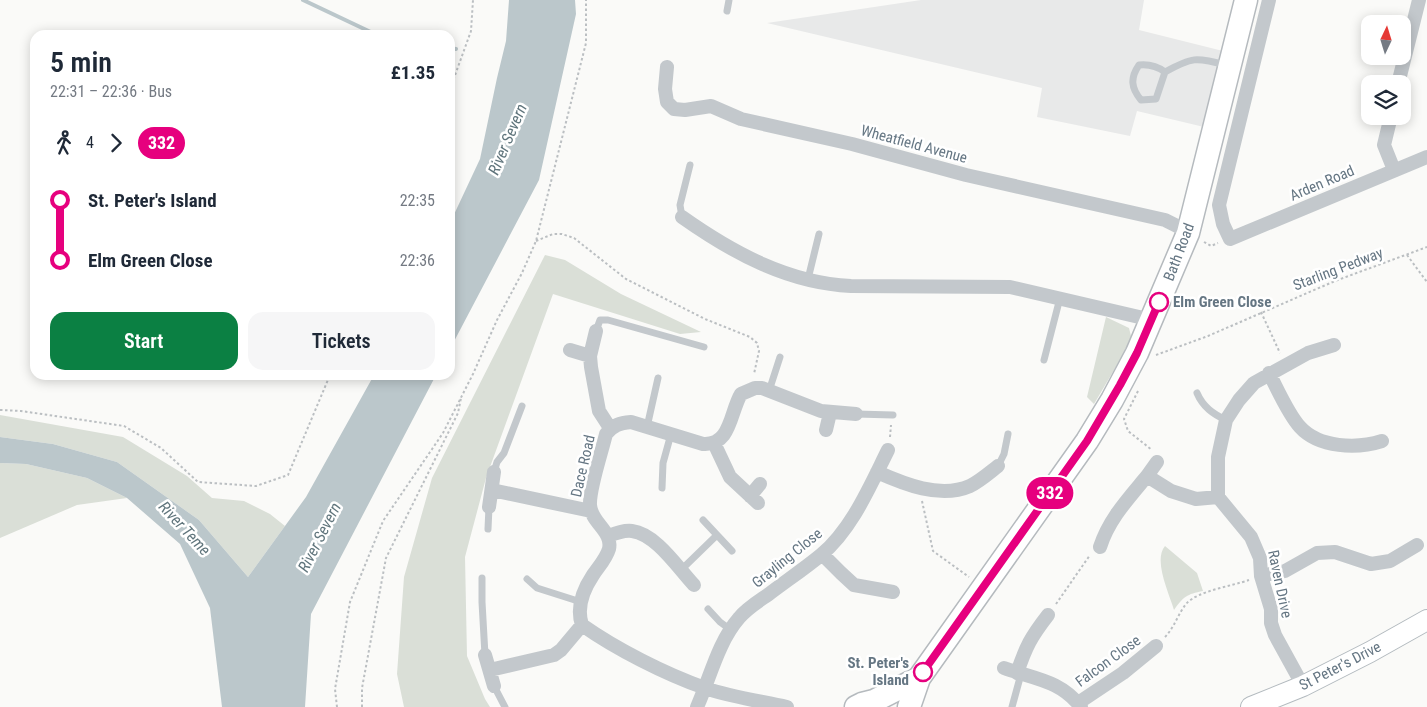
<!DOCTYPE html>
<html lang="en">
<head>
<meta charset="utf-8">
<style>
  body { margin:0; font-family:"Roboto Condensed",sans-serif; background:#f6f6f7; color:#1f2937; height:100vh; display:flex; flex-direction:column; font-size:19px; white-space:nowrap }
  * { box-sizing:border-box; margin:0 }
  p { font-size:16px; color:#747a83 }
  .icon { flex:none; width:28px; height:28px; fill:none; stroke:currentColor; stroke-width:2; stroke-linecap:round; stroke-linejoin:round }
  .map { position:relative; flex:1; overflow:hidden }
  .drawer { position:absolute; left:30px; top:30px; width:425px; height:350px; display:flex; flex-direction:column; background:#fff; border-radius:15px; box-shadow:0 2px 12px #0003 }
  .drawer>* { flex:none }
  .badge { padding:0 10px; border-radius:16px; font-size:18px; line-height:32px }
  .needle { width:32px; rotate:4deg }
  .controls { position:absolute; left:1361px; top:15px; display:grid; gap:10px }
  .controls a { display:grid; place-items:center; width:50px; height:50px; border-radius:10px; background:#fff; box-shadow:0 2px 12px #0003; font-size:25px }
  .map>.badge { position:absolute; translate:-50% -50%; box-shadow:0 0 0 2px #fff }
  .legs { display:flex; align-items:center; gap:8px; height:55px; padding:0 20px; font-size:16px }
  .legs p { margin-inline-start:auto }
  .summary { display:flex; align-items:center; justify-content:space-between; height:85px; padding:0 20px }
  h1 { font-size:28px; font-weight:600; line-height:38px }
  .action { display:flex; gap:10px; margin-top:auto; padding:10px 20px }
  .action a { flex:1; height:58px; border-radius:15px; background:#0b8043; color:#fff; font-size:20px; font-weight:600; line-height:58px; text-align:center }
  .action a+a { background:#f6f6f7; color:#1f2937 }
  ul { padding:0 20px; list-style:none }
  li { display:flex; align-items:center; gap:18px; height:60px; font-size:19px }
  li i { display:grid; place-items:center; width:8px; height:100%; margin:0 6px; background:currentColor }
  li i::after { content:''; width:12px; height:12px; margin:-6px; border:4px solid; border-radius:50%; background:#fff }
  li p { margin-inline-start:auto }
  li:first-child i { background:linear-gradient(#0000 50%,currentColor 0) }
  li:last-child i { background:linear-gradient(currentColor 50%,#0000 0) }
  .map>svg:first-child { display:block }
  .built { fill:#e8e9e9 }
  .green { fill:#dadfd7 }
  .water { fill:#bbc7cb }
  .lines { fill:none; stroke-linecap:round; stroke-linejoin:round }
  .stream { stroke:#bbc7cb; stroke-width:4 }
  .secondary-casing { stroke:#b3babf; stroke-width:22 }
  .primary-casing { stroke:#b5babe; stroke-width:25 }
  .path { stroke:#bbbfc2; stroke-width:2; stroke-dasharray:2.5 2.5; stroke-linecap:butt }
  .lane { stroke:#c3c8cc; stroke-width:7 }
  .street { stroke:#c3c8cc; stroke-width:14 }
  .secondary { stroke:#fff; stroke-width:20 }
  .primary { stroke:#fff; stroke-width:22 }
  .line-1-casing { stroke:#fff; stroke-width:11 }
  .line-1 { stroke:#e6007e; stroke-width:8 }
  .stop-1-dot { fill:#fff; stroke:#e6007e; stroke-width:2.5 }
  .labels { text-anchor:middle; stroke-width:5; stroke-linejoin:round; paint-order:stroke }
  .street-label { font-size:15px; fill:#657683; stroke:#fff }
  .stop-label { font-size:15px; font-weight:bold; fill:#657683; stroke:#fff; text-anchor:start }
  .water-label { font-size:16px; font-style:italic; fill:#60757c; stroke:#fff }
</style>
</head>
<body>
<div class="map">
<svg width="1427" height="707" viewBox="0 0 1427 707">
  <rect width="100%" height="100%" fill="#fafaf8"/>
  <path class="built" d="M921,0h223l-5,30 84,21 -19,76 -67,-16 -7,25 -93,-19 5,-29 -275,-65z"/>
  <path class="green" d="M545,255l20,5 56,34 80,38 -21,2 -127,-40 -67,184 -21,79 2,99 18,43 5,8h-86l-7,-33 7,-97 28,-99z
    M1106,317l23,11 2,8 -7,17 -30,51 -7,-7z
    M0,415l123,22 64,39 25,22 32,3 26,13 15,12 -37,51 -49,-57 -82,-58 -64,-18 -53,-7z
    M0,463l26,1 61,14 40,20 -50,7 -77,33z
    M1165,546l32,27 6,18c-16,3 -20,6 -29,19 -5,-17 -21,-50 -9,-64z"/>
  <path class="water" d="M509,0h66l1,14 -37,166 -89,169v-126l30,-64 17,-81 9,-37z
    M374,375h62l-125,239 -6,93h-83l-12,-99 -30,-64 -53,-46 -40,-20 -61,-14 -26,-1v-26l53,7 64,18 82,58 49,57 58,-80z"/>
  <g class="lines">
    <path class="stream" d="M303,0l74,35
      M450,48l6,1"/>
    <g class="secondary-casing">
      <path id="secondary" d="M1251,707l52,-21 67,-34 57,-32"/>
    </g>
    <g class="primary-casing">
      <path id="primary" d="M856,707l6,-3 12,-3 45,-23
        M909,707l10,-29 168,-237 25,-41 25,-47 51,-120 58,-233"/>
    </g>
    <path class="path" d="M450,89l21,-58 2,-31
      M536,241l17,-7h9l12,4 52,41 79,40 45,18 7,6 2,8 -5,23
      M1204,242l7,4 7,-3
      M1407,255l20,27
      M1261,312l19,41
      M1156,355l52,-19 127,-55 92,-34
      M1138,391l-14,28 4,12 24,19
      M0,410l21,1 103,15 37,22 37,34 58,4 32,-11 42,-100
      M890,437l1,-12
      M922,501l11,50 36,26
      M1056,604l34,-49
      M1165,637c9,-9 13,-23 21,-33 11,-13 46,-18 63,-24
      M337,707l-2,-18 15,-87 33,-81 60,-88 30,-59 24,-54 25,-47 14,-32 50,-198v-43
      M362,707v-19l24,-130 72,-145 3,-15"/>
    <path class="lane" d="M727,11l2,-11
      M1165,72c-8,-6 -16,-8 -26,-7 -9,13 -8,23 2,35l15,-1 9,-27c27,-15 31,-15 61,-7
      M682,217l-2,-12 10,-40
      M808,279l11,-45
      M596,331l4,-11h8l96,27
      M1044,360l16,-62
      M769,391l11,-34
      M1197,393c6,14 16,21 29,27
      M856,414l37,1
      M647,427l11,-49
      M998,466l6,-12 4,-20
      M494,472l3,-10 7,-9 18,-47
      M662,488l1,-25 8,-29
      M703,520l29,31
      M488,529l1,-22
      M681,570l36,-35
      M482,578v24l3,53
      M527,579l10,9 44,14
      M708,609l12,13 11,8
      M494,686l11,21
      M1012,707l9,-33"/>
    <path class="street" d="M1269,0l-50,205 4,19 7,15 197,-82
      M667,67l-2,22 2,13 7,7 11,1 26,-4 30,13 111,25 114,31 199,45 16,8 7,5
      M1398,84l21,-84
      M1391,116l-7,29 10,25
      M682,217c51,36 106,66 169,69l159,1 142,33
      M596,331l-6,25 1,11 8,44 11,17
      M570,350l20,6
      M1269,373c8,15 19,41 31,54 19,21 57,22 82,14
      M826,430l4,-17
      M714,443l16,34 28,26
      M877,472c27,12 63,27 93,14 10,-5 19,-13 28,-20
      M1147,476l10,-14
      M492,490l99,21
      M750,496l10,-12
      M489,507l5,-35
      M609,536c7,-3 15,-6 23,-5 24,3 46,37 62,54
      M1100,547c9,-28 28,-48 47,-71l24,15 25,8 22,-2
      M822,554l19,19 13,12 39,7
      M1261,576l24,-5 32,-18 18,-1 36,12 19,-3 27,-16
      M485,655l9,31
      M1004,668c30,11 56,12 77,39
      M490,670l64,-15 7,-5 21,-25
      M1017,673c9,-27 14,-36 31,-58
      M1303,686l-28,-51 -4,-12v-14l-10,-33 -1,-18 -9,-21 -33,-40v-40l8,-37 13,-20 15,-17 54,-30 26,-8
      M1078,703l45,-30 33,-27
      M697,707c13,-29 21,-65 42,-89 8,-10 20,-17 30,-24 17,-13 35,-25 52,-39 31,-26 49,-69 67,-105
      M787,707c-27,-6 -56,-10 -82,-19 -40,-14 -89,-39 -123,-63 -6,-18 1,-35 11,-50 6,-9 13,-16 16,-26 4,-18 -18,-26 -19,-44 -1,-16 12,-54 16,-71 7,-9 14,-11 25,-12l72,22c28,2 27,-32 38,-50l14,-6h7l59,23 35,3"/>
    <use href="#secondary" class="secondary"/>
    <use href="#primary" class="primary"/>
  </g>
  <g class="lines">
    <g class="line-1-casing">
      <path id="line-1" d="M923,672l164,-231 33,-56 17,-32 22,-51"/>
    </g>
    <use href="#line-1" class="line-1"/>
  </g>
  <g class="stop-1-dot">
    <circle cx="1159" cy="302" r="9"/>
    <circle cx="923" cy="672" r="9"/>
  </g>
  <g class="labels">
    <g class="street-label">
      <text transform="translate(914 144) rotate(15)" y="5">Wheatfield Avenue</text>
      <text transform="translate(1322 183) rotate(-23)" y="5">Arden Road</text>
      <text transform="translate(1179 252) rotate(-69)" y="5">Bath Road</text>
      <text transform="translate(1338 269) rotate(-21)" y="5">Starling Pedway</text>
      <text transform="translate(583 466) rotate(-77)" y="5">Dace Road</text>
      <text transform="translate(787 558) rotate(-39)" y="5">Grayling Close</text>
      <text transform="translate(1280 584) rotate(78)" y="5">Raven Drive</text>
      <text transform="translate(1108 661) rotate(-36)" y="5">Falcon Close</text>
      <text transform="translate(1340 666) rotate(-27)" y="5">St Peter's Drive</text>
    </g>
    <g class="stop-label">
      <text x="1173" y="307">Elm Green Close</text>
      <text x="909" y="668" text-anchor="end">St. Peter's<tspan x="909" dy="17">Island</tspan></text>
    </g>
    <g class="water-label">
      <text transform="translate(507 139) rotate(-67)" y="6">River Severn</text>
      <text transform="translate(185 528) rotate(47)" y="6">River Teme</text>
      <text transform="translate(319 537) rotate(-63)" y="6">River Severn</text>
    </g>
  </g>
</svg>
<div class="controls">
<a><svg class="needle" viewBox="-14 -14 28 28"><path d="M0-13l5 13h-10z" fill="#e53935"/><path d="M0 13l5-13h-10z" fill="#747a83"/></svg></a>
<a><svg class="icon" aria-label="layers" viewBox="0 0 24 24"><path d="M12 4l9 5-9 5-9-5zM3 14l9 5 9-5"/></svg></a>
</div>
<b class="badge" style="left:1050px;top:493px;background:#e6007e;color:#fff">332</b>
<section class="drawer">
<div class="summary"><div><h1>5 min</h1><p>22:31 – 22:36 · Bus</p></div><b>£1.35</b></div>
<div class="legs"><svg class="icon" aria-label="walk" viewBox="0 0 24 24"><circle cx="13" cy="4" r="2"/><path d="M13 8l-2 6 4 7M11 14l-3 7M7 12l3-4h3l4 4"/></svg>4<svg class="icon" aria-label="forward" viewBox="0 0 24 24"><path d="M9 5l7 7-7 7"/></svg><b class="badge" style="background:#e6007e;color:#fff">332</b></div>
<ul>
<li><i style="color:#e6007e"></i><b>St. Peter's Island</b><p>22:35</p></li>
<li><i style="color:#e6007e"></i><b>Elm Green Close</b><p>22:36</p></li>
</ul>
<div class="action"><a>Start</a><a>Tickets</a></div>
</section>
</div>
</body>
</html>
